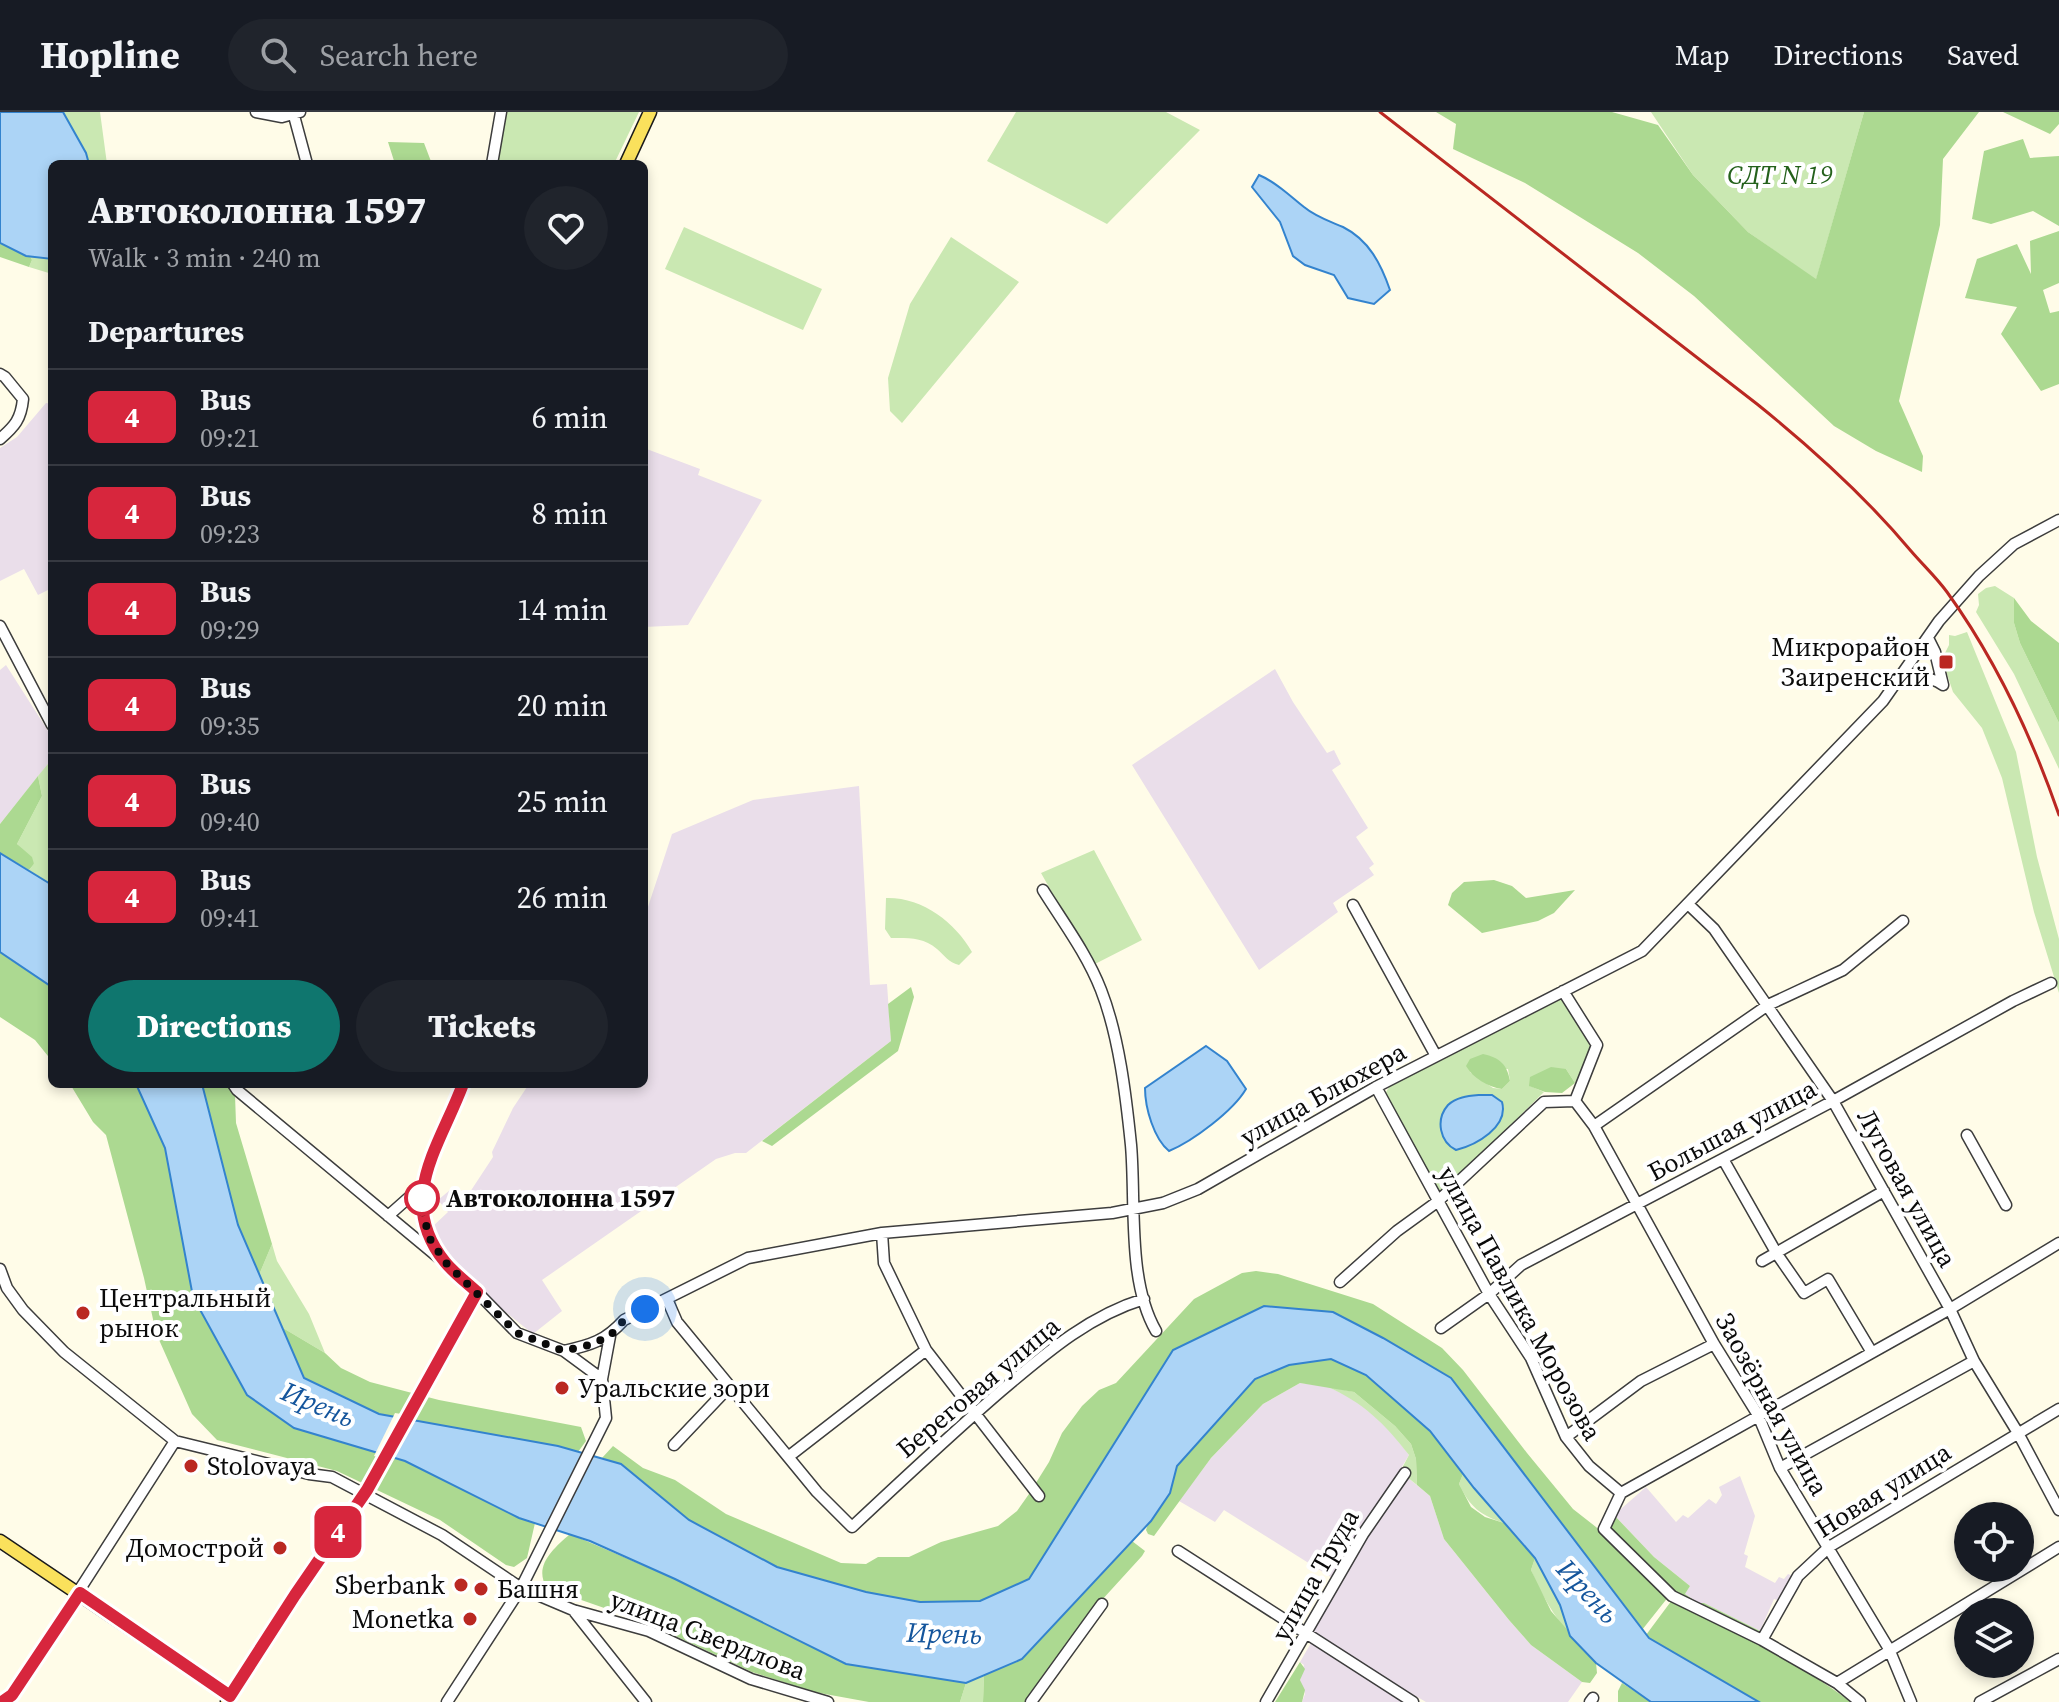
<!DOCTYPE html>
<html lang="en">
<head>
<meta charset="utf-8">
<style>
  body { margin:0; font-family:"Source Serif 4",serif; background:#20242c; color:#f1f3f6; height:100vh; display:flex; flex-direction:column; font-size:30px; white-space:nowrap }
  * { box-sizing:border-box; margin:0 }
  p { font-size:26px; color:#9ea1a6 }
  .icon { flex:none; width:44px; height:44px; fill:none; stroke:currentColor; stroke-width:2; stroke-linecap:round; stroke-linejoin:round }
  .map { position:relative; flex:1; overflow:hidden }
  .side { position:absolute; left:48px; top:48px; width:600px; height:928px; display:flex; flex-direction:column; background:#171b24; border-radius:12px; box-shadow:0 4px 12px #0003 }
  .side>* { flex:none }
  .badge { padding:0 16px; border-radius:12px; font-size:28px; line-height:52px }
  .controls { position:absolute; left:1954px; top:1390px; display:grid; gap:16px }
  .controls a { display:grid; place-items:center; width:80px; height:80px; border-radius:50%; background:#171b24; box-shadow:0 4px 12px #0003; font-size:40px }
  .you { position:absolute; width:40px; height:40px; margin:-20px; border:6px solid #fff; border-radius:50%; background:#1a73e8; box-shadow:0 0 0 12px #1a73e833 }
  .map>.badge { position:absolute; translate:-50% -50%; box-shadow:0 0 0 4px #fff }
  h2 { padding:0 40px; font-size:30px; line-height:72px }
  .round { display:grid; place-items:center; flex:none; width:84px; height:84px; border-radius:42px; background:#20242c }
  .head { display:flex; align-items:center; justify-content:space-between; height:136px; padding:0 40px }
  h1 { font-size:38px; font-weight:800; line-height:60px }
  .action { display:flex; gap:16px; margin-top:auto; padding:16px 40px }
  .action a { flex:1; height:92px; border-radius:48px; background:#0f766e; color:#fff; font-size:32px; font-weight:800; line-height:92px; text-align:center }
  .action a+a { background:#20242c; color:#f1f3f6 }
  ul { padding:0; list-style:none }
  li { display:flex; align-items:center; gap:24px; height:96px; padding:0 40px; border-top:2px solid #363941 }
  li div { flex:1 }
  li b { display:block; font-size:30px }
  li em { font-style:normal }
  li .badge { min-width:88px; font-weight:700; text-align:center }
  header { display:flex; align-items:center; gap:48px; box-sizing:border-box; height:112px; padding:0 40px; background:#171b24; border-bottom:2px solid #363941 }
  header strong { font-size:38px }
  nav { display:flex; gap:44px; margin-inline-start:auto; font-size:28px }
  .search { width:560px; height:72px; background:#20242c; display:flex; align-items:center; gap:20px; box-sizing:border-box; padding:0 28px; border-radius:44px; color:#9ea1a6; font-size:30px }
  .map>svg:first-child { display:block }
  .industrial { fill:#eadeea }
  .green { fill:#cae8b2; fill-rule:evenodd }
  .forest { fill:#acd991 }
  .water { fill:#acd4f6; stroke:#3383ce; stroke-width:2 }
  .pier { fill:#fffce8 }
  .lines { fill:none; stroke-linecap:round; stroke-linejoin:round }
  .minor-casing { stroke:#3d3d3d; stroke-width:13 }
  .major-casing { stroke:#1b1b1b; stroke-width:15 }
  .minor { stroke:#fff; stroke-width:10 }
  .major { stroke:#fae15c; stroke-width:12 }
  .rail { stroke:#ba2822; stroke-width:3 }
  .line-casing { stroke:#fff; stroke-width:18 }
  .line { stroke:#d7263d; stroke-width:12 }
  .walk { stroke:#0a0a0a; stroke-width:8; stroke-dasharray:0 14.4 }
  .poi-dot { fill:#ba2822; stroke:#fff; stroke-width:3 }
  .stop-dot { fill:#fff; stroke:#d7263d; stroke-width:4 }
  .labels { text-anchor:middle; stroke-width:8; stroke-linejoin:round; paint-order:stroke }
  .park-label { font-size:26px; font-style:italic; fill:#24611b; stroke:#fff }
  .poi-label { font-size:26px; fill:#0a0a0a; stroke:#fff; text-anchor:end }
  .street-label { font-size:26px; fill:#0a0a0a; stroke:#fff }
  .stop-label { font-size:26px; font-weight:bold; fill:#0a0a0a; stroke:#fff; text-anchor:start }
  .water-label { font-size:28px; font-style:italic; fill:#14559c; stroke:#fff }
</style>
</head>
<body>
<header>
<strong>Hopline</strong>
<div class="search"><svg class="icon" aria-label="search" viewBox="0 0 24 24"><circle cx="10" cy="10" r="6"/><path d="M15 15l6 6"/></svg>Search here</div>
<nav><a>Map</a><a>Directions</a><a>Saved</a></nav>
</header>
<div class="map">
<svg width="2059" height="1590" viewBox="0 0 2059 1590">
  <rect width="100%" height="100%" fill="#fffce8"/>
  <path class="industrial" d="M46,291l6,1v184l-14,7 -14,-26 -24,12v-133l17,-11z
    M644,336l56,21 -2,6 64,25 -74,125 -44,2z
    M6,553l46,72v22l-52,65v-154z
    M1275,557l18,33 34,51 7,-3 7,14 -9,6 36,58 -12,9 18,27 -5,4 5,7 -41,28 5,9 -79,58 -127,-205z
    M859,674l11,199 17,-1 4,57 -145,112h-11l-19,6 -174,121 20,31 -29,23 -35,-28 -54,-55 -14,-22 18,-17 -10,-12 12,-10 10,11 10,-9 23,-35 -1,-5 21,-44 16,-24h115v-165l28,-85 81,-34z
    M1300,1271l26,3 27,12 33,27 23,30 -75,124 -110,-69 -9,12 -36,-21 32,-43 52,-54z
    M1740,1364l15,40 -11,38 4,2 -3,11 30,16 4,-6 5,2 4,-5 5,2 -16,24 -3,-1 -14,32 -56,-28h-6l-13,-9 5,-8 -36,-29 -40,-42 32,-28 30,35 7,-7 5,3 21,-19 7,5 6,-9 -3,-8z
    M1407,1365l23,19 14,43 65,81 22,25 51,37 -14,20h-142l-115,-67 61,-106z
    M1311,1531l95,59h-104l3,-8 -5,-14 4,-15 -4,-3z"/>
  <path class="green" d="M63,0h37l7,52h-18l-3,-11z
    M504,0h135l-25,52h-119z
    M1016,0h150l34,18 -93,94 -120,-63z
    M1651,0h213l-48,168 -68,-48 -55,-57z
    M684,115l138,62 -19,41 -138,-61z
    M951,125l68,45 -117,141 -12,-12 -2,-33 22,-74z
    M30,144l22,3v15l-23,-7 3,-7z
    M1995,474l19,12v25l6,20 39,80v46l-45,-95 -38,-62 3,-7 -1,-11 8,-6z
    M1967,520l49,120 21,105 22,82v54l-25,-81 -32,-134 -20,-50 -29,-36 -8,-24 6,-2 -3,-10 -5,1 6,-12v-10l6,1z
    M52,647v126l-23,-15 5,-6 -17,-20 25,-48 -4,-20z
    M1094,738l48,90 -49,25 -52,-92z
    M886,786c36,-1 69,24 86,54l-13,13c-11,-3 -14,-9 -22,-16 -14,-12 -28,-11 -46,-11l-6,-9z
    M1561,887l30,43 -2,15 -14,26 -9,-14 -36,17 14,6 -99,98 -7,2 -53,-98 4,-7 45,-26zM1508,957l2,12 -8,8 -9,-1 -23,-16zM1492,983l10,7 2,6 -21,30 -27,12z
    M272,1132l5,17 32,53 16,39 -42,-25 -24,-53z
    M1326,1274l28,6 41,34 16,18 5,15 1,26 -10,-8 1,-5 -6,-4 7,-13c-25,-32 -45,-52 -83,-69z
    M1463,1362l41,49c-24,-8 -34,-16 -45,-39z
    M1535,1446l25,47 10,31c-16,-21 -29,-41 -39,-66z
    M984,1563l-1,27h-23l6,-19z"/>
  <path class="forest" d="M1436,0h176l46,13 35,50 55,57 68,47 48,-167h115l-36,47 -3,66 -41,176 24,55 -1,16 -46,-21 -42,-25 -140,-130 -56,-43 -113,-70 -72,-34 3,-25z
    M2003,0h56v12l-9,10z
    M2023,27l7,19 29,-2v70l-26,-15 -42,13 -19,-5 12,-68z
    M388,30l36,1 8,21h-37z
    M2059,119v52l-16,7 7,23 9,-2v73l-18,7 -40,-57 16,-27 -52,-9 12,-39 40,-15 14,30 -1,-33z
    M0,131l30,13 2,4 -3,7 -29,-10z
    M2014,486l17,23 28,22v80l-39,-80 -6,-20z
    M38,664l4,20 -25,48 15,13 2,7 -5,6 -29,-17v-29z
    M1494,768l18,6 14,12 49,-8 -21,23 -16,8 -56,12 -34,-28 4,-12 12,-11z
    M0,840l52,35v74l-17,-21 -35,-23z
    M911,875l3,10 -16,54 -126,95 -10,-5 129,-100 -3,-37z
    M1483,942c17,4 24,10 27,27l-8,8c-14,-2 -29,-11 -36,-23l4,-7z
    M1551,955l15,2 9,14 -13,10 -17,-1 -16,-6 1,-9z
    M70,972h66l29,64 28,149 101,131 111,33 114,57 16,5 -8,35 -13,9 -8,-2 -66,-45 -103,-49 -120,-31 -25,-26 -36,-81 -12,-55 -38,-143 -13,-13z
    M202,972h25l8,11 1,28 36,121 -13,31 -21,-50z
    M1256,1159l22,3 95,30 69,44 21,22 64,83 46,56 23,18 73,69 -27,34 -191,-252 -68,-40 -50,-26 -69,-6 -91,44 -143,229 -50,22 -60,1 -54,-10 -89,-25 -88,-47 -68,-56 -19,-6 11,-12 30,22 32,12 51,34 115,49 25,1 12,-7h31l32,-15 57,-16 19,-15 12,-17 20,-32 13,-29 20,-27 17,-16 17,-7 78,-84 48,-26z
    M283,1216l42,25 16,15 29,14 69,18 142,27 5,14 -8,11 -199,-38 -75,-36z
    M1331,1247l35,16 64,56 33,43 -4,10 12,23 14,10 19,6 31,35 -4,12 20,41 45,52 1,10 -7,10 -8,-1 -51,-37 -22,-25 -65,-81 -14,-43 -13,-11 -1,-26 -5,-15 -16,-18 -41,-34 -54,-9 -37,21 -52,54 -57,78 -6,-2 -2,-4 2,-6 21,-31 8,-27 78,-87 34,-14z
    M1614,1403l40,42 36,29 -5,8 13,9h6l56,28 -1,5 -87,-42 -63,-62z
    M570,1422l105,45 171,85 120,19 -6,19h-91l-55,-10 -62,-20 -102,-48 -103,-36c-14,-22 6,-39 23,-54z
    M1132,1429l13,10 -3,5 -41,45 -75,101h-43l1,-27 38,-16z
    M1672,1488c63,30 123,61 179,102h-92l-110,-63 -3,-4z
    M1300,1550l5,7 -5,11 5,10 -3,12h-27z
    M1622,1571l29,19h-33v-11z"/>
  <path class="water" d="M0,0h63l23,41 3,11h-37v95l-26,-3 -26,-13z
    M1259,63c17,7 31,21 45,32 12,10 25,14 39,20 26,13 38,37 47,63l-16,14 -26,-6 -14,-23 -29,-10 -12,-9 -13,-34 -28,-35z
    M0,741l52,32v102l-52,-35z
    M1206,934l21,15 19,28c-13,22 -53,52 -77,62 -15,-12 -24,-43 -24,-63z
    M136,972h66l36,141 66,153 75,36 179,32 63,18 68,56 88,47 89,25 54,10 60,-1 49,-22 144,-229 91,-44 69,6 50,26 68,40 198,260 110,64h-108l-55,-39 -26,-27 -10,-31 -25,-47 -61,-70 -44,-57 -64,-56 -35,-16 -42,6 -34,14 -78,87 -7,27 -19,28 -129,138 -56,24 -120,-19 -171,-85 -85,-38 -71,-23 -114,-57 -111,-33 -47,-33 -54,-98 -28,-149z
    M1479,983h13l10,7c7,25 -26,43 -46,48 -16,-8 -21,-30 -8,-45 8,-8 20,-9 31,-10z"/>
  <path class="pier" d="M395,1301l19,3 -22,45 -18,-5z"/>
  <g class="lines">
    <g class="minor-casing">
      <path id="minor" d="M256,0l26,5 18,-5
        M293,0l14,52
        M492,52l9,-52
        M0,262l5,3 18,22c-2,20 -8,27 -23,40
        M0,514l52,99
        M1928,526l7,14 8,33
        M1899,570c16,-5 30,-7 44,3
        M1043,778c20,32 44,64 58,100 18,46 25,106 30,155 5,57 -4,136 25,186
        M1353,793l83,151
        M1689,793l25,24 119,172 117,208 24,52 44,72 41,77
        M1563,879l34,54 -22,56 19,25 120,218 44,71 22,53 109,181 22,53
        M233,972l4,6 202,168
        M1376,975l113,207 42,64 35,79 23,29 32,27 -17,36 68,67 90,44 75,43 23,19
        M1594,1014l174,-121 75,-35 60,-49
        M1967,1023l39,70
        M1723,1047l54,95 27,39 24,-14 43,72
        M388,1104l36,-32
        M882,1121l2,30 42,87 113,146
        M1762,1149l122,-70
        M0,1157l7,19 16,22 41,42 111,89 134,33 23,3 110,58 79,53 52,22 76,21 102,48 77,23
        M1340,1170l57,-51 40,-29 107,-100 31,-1
        M477,1180l40,41 47,18 38,28
        M667,1187l10,23 140,170 35,35c49,-46 98,-92 149,-136 44,-37 87,-75 143,-92
        M1441,1216l48,-34 32,-29 312,-164 180,-100 38,-18
        M564,1239c27,-6 41,-10 60,-31l124,-62 134,-25 230,-20 51,-10 35,-14 178,-102 266,-136 241,-250 56,-80 40,-45 35,-32 45,-24
        M1566,1325l75,-56 73,-37
        M674,1333l56,-59
        M788,1345l138,-107
        M1780,1356l194,-107
        M1621,1381l329,-184 109,-66
        M1178,1439l235,151
        M573,1498l73,92
        M1762,1528l36,-64 31,-29 230,-138
        M1837,1571l222,-136
        M2,1590l10,-7 163,-254
        M447,1590l74,-114 85,-170 -4,-39 8,-43
        M1031,1590l71,-98
        M1266,1590l97,-168 42,-61
        M1590,1590l3,-4
        M1980,1590l79,-43"/>
    </g>
    <g class="major-casing">
      <path id="major" d="M626,52l24,-52
        M0,1429l230,155
        M227,1590l68,-107 72,-105 110,-198c-11,-10 -23,-19 -32,-30 -51,-62 -4,-116 18,-178"/>
    </g>
    <use href="#minor" class="minor"/>
    <use href="#major" class="major"/>
    <path class="rail" d="M1380,0l377,292c56,45 108,92 154,147 12,14 25,26 36,41 49,68 85,145 112,223"/>
  </g>
  <g class="lines">
    <g class="line-casing">
      <path id="line" d="M2,1590l10,-7 68,-102 150,103 65,-101 72,-105 110,-198c-11,-10 -23,-19 -32,-30 -50,-62 -5,-116 18,-178"/>
    </g>
    <use href="#line" class="line"/>
    <path class="walk" d="M422,1086l-1,9 9,32 16,24 71,70 47,18 25,-6 21,-9 14,-16 21,-11"/>
  </g>
  <g class="poi-dot">
    <rect x="1938" y="542" width="16" height="16" rx="4"/>
    <circle cx="83" cy="1201" r="8"/>
    <circle cx="562" cy="1276" r="8"/>
    <circle cx="191" cy="1354" r="8"/>
    <circle cx="280" cy="1436" r="8"/>
    <circle cx="461" cy="1473" r="8"/>
    <circle cx="481" cy="1477" r="8"/>
    <circle cx="470" cy="1507" r="8"/>
  </g>
  <circle class="stop-dot" cx="422" cy="1086" r="16"/>
  <g class="labels">
    <g class="park-label">
      <text x="1780" y="72">СДТ N 19</text>
    </g>
    <g class="poi-label">
      <text x="1930" y="544">Микрорайон<tspan x="1930" dy="30">Заиренский</tspan></text>
      <text x="99" y="1195" text-anchor="start">Центральный<tspan x="99" dy="30">рынок</tspan></text>
      <text x="578" y="1285" text-anchor="start">Уральские зори</text>
      <text x="207" y="1363" text-anchor="start">Stolovaya</text>
      <text x="264" y="1445">Домострой</text>
      <text x="445" y="1482">Sberbank</text>
      <text x="497" y="1486" text-anchor="start">Башня</text>
      <text x="454" y="1516">Monetka</text>
    </g>
    <g class="street-label">
      <text transform="translate(1323 982) rotate(-29)" y="9">улица Блюхера</text>
      <text transform="translate(1732 1018) rotate(-28)" y="9">Большая улица</text>
      <text transform="translate(1907 1076) rotate(61)" y="9">Луговая улица</text>
      <text transform="translate(1520 1191) rotate(61)" y="9">улица Павлика Морозова</text>
      <text transform="translate(978 1275) rotate(-40)" y="9">Береговая улица</text>
      <text transform="translate(1772 1292) rotate(61)" y="9">Заозёрная улица</text>
      <text transform="translate(1883 1378) rotate(-32)" y="9">Новая улица</text>
      <text transform="translate(1315 1463) rotate(-60)" y="9">улица Труда</text>
      <text transform="translate(708 1523) rotate(21)" y="9">улица Свердлова</text>
    </g>
    <g class="stop-label">
      <text x="446" y="1095">Автоколонна 1597</text>
    </g>
    <g class="water-label">
      <text transform="translate(318 1292) rotate(23)" y="10">Ирень</text>
      <text transform="translate(1588 1479) rotate(47)" y="10">Ирень</text>
      <text transform="translate(944 1521) rotate(2)" y="10">Ирень</text>
    </g>
  </g>
</svg>
<div class="controls">
<a><svg class="icon" aria-label="locate" viewBox="0 0 24 24"><circle cx="12" cy="12" r="6"/><path d="M12 2v4M12 18v4M2 12h4M18 12h4"/></svg></a>
<a><svg class="icon" aria-label="layers" viewBox="0 0 24 24"><path d="M12 4l9 5-9 5-9-5zM3 14l9 5 9-5"/></svg></a>
</div>
<div class="you" style="left:645px;top:1197px"></div>
<b class="badge" style="left:338px;top:1420px;background:#d7263d;color:#fff">4</b>
<section class="side">
<div class="head"><div><h1>Автоколонна 1597</h1><p>Walk · 3 min · 240 m</p></div><a class="round"><svg class="icon" aria-label="heart" viewBox="0 0 24 24"><path d="M12 20l-8-8c-3-5 5-10 8-4 3-6 11-1 8 4z"/></svg></a></div>
<h2>Departures</h2>
<ul>
<li><span class="badge" style="background:#d7263d;color:#fff">4</span><div><b>Bus</b><p>09:21</p></div><em>6 min</em></li>
<li><span class="badge" style="background:#d7263d;color:#fff">4</span><div><b>Bus</b><p>09:23</p></div><em>8 min</em></li>
<li><span class="badge" style="background:#d7263d;color:#fff">4</span><div><b>Bus</b><p>09:29</p></div><em>14 min</em></li>
<li><span class="badge" style="background:#d7263d;color:#fff">4</span><div><b>Bus</b><p>09:35</p></div><em>20 min</em></li>
<li><span class="badge" style="background:#d7263d;color:#fff">4</span><div><b>Bus</b><p>09:40</p></div><em>25 min</em></li>
<li><span class="badge" style="background:#d7263d;color:#fff">4</span><div><b>Bus</b><p>09:41</p></div><em>26 min</em></li>
</ul>
<div class="action"><a>Directions</a><a>Tickets</a></div>
</section>
</div>
</body>
</html>
